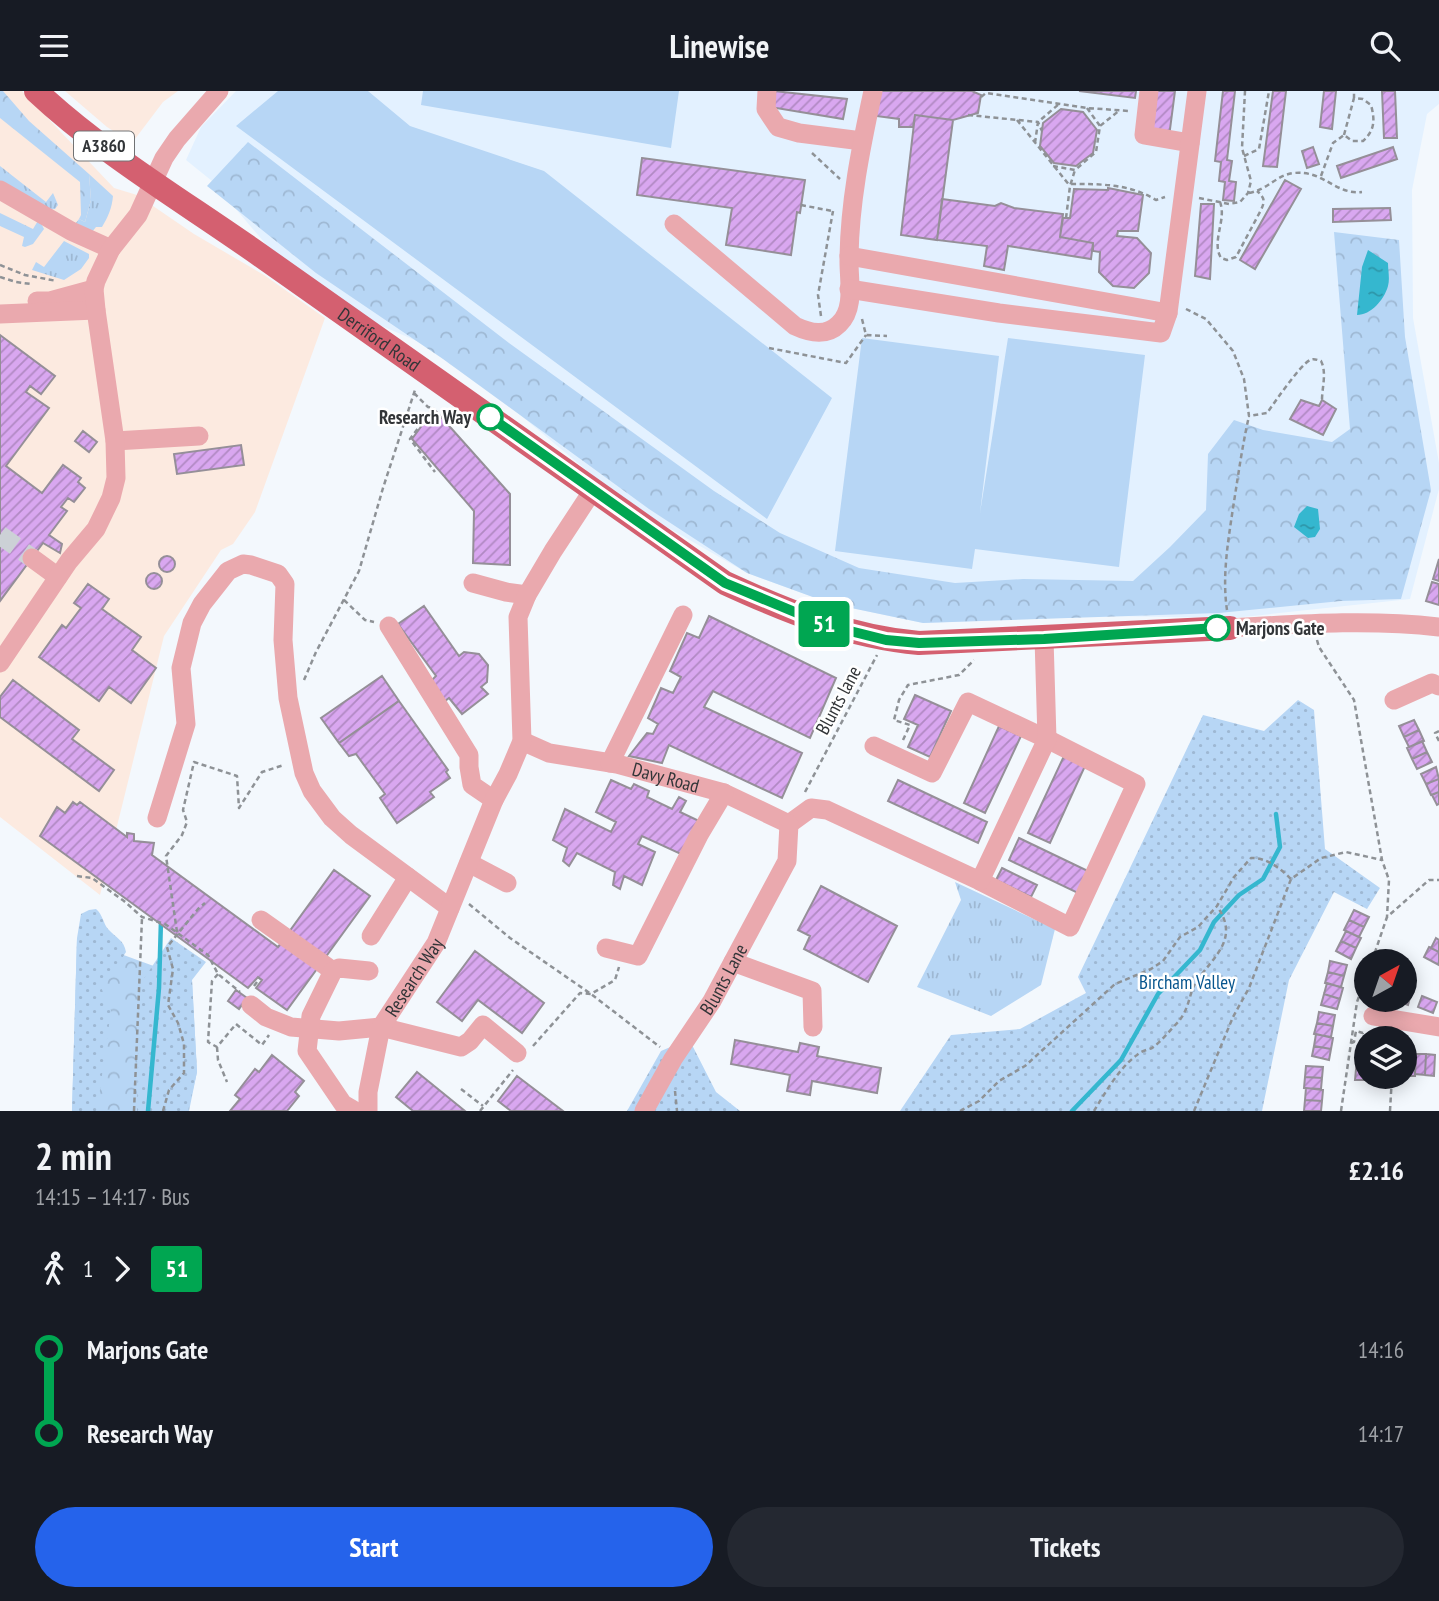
<!DOCTYPE html>
<html lang="en">
<head>
<meta charset="utf-8">
<style>
  body { margin:0; font-family:"PT Sans Narrow",sans-serif; background:#242831; color:#f1f3f6; height:100vh; display:flex; flex-direction:column; font-size:26px; white-space:nowrap }
  * { box-sizing:border-box; margin:0 }
  p { font-size:23px; color:#9ea1a6 }
  .icon { flex:none; width:38px; height:38px; fill:none; stroke:currentColor; stroke-width:2; stroke-linecap:round; stroke-linejoin:round }
  .map { position:relative; height:1020px; overflow:hidden }
  .side { display:flex; flex-direction:column; background:#171b24; flex:1 }
  .side>* { flex:none }
  .badge { padding:0 14px; border-radius:5px; font-size:24px; line-height:46px }
  .needle { width:46px; rotate:40deg }
  .buttons { position:absolute; left:1354px; top:858px; display:grid; gap:14px }
  .buttons a { display:grid; place-items:center; width:63px; height:63px; border-radius:50%; background:#171b24; box-shadow:0 4px 18px #0003; font-size:35px }
  .map>.badge { position:absolute; translate:-50% -50%; box-shadow:0 0 0 4px #fff }
  .legs { display:flex; align-items:center; gap:10px; height:77px; padding:0 35px; font-size:23px }
  .legs p { margin-inline-start:auto }
  .summary { display:flex; align-items:center; justify-content:space-between; height:119px; padding:0 35px }
  h1 { font-size:38px; font-weight:700; line-height:52px }
  .action { display:flex; gap:14px; margin-top:auto; padding:14px 35px }
  .action a { flex:1; height:80px; border-radius:42px; background:#2563eb; color:#fff; font-size:28px; font-weight:700; line-height:80px; text-align:center }
  .action a+a { background:#242831; color:#f1f3f6 }
  ul { padding:0 35px; list-style:none }
  li { display:flex; align-items:center; gap:24px; height:84px; font-size:26px }
  li i { display:grid; place-items:center; width:10px; height:100%; margin:0 9px; background:currentColor }
  li i::after { content:''; width:18px; height:18px; margin:-9px; border:5px solid; border-radius:50%; background:#171b24 }
  li p { margin-inline-start:auto }
  li:first-child i { background:linear-gradient(#0000 50%,currentColor 0) }
  li:last-child i { background:linear-gradient(currentColor 50%,#0000 0) }
  header { display:flex; justify-content:space-between; align-items:center; height:91px; padding:0 35px; background:#171b24; font-size:32px; font-weight:700 }
  .map>svg:first-child { display:block }
  .built { fill:#e3f1ff }
  .medical { fill:#fceae0 }
  .grass { fill:url(#grass-tufts) }
  .forest { fill:url(#forest-crowns) }
  .park { fill:url(#park-dots) }
  .garden { fill:#b7d6f5 }
  .water { fill:url(#water-ripples) }
  .lines { fill:none; stroke-linecap:round; stroke-linejoin:round }
  .stream { stroke:#35b7cf; stroke-width:4.5 }
  .building { fill:url(#building-hatch); stroke:#958f98; stroke-width:2 }
  .minor-tunnel { stroke:#ccd1d6; stroke-width:19; stroke-dasharray:19 10; stroke-linecap:butt }
  .path { stroke:#8e9296; stroke-width:2.5; stroke-dasharray:5 3.5; stroke-linecap:butt }
  .minor { stroke:#eaa9ae; stroke-width:19 }
  .major { stroke:#d46070; stroke-width:24 }
  .line-1-casing { stroke:#fff; stroke-width:16 }
  .line-1 { stroke:#00a651; stroke-width:10 }
  .stop-1-dot { fill:#fff; stroke:#00a651; stroke-width:3.5 }
  .labels { text-anchor:middle; stroke-width:5; stroke-linejoin:round; paint-order:stroke }
  .shield { fill:#fff; stroke:#707274; stroke-width:2 }
  .shield-label { font-size:18px; font-weight:bold; fill:#323538 }
  .street-label { font-size:19px; fill:#323538; stroke:#fff }
  .stop-label { font-size:19px; font-weight:bold; fill:#323538; stroke:#fff; text-anchor:end }
  .park-label { font-size:19px; fill:#07558e; stroke:#fff }
</style>
</head>
<body>
<header><svg class="icon" aria-label="menu" viewBox="0 0 24 24"><path d="M4 6h16M4 12h16M4 18h16"/></svg>Linewise<svg class="icon" aria-label="search" viewBox="0 0 24 24"><circle cx="10" cy="10" r="6"/><path d="M15 15l6 6"/></svg></header>
<div class="map">
<svg width="1439" height="1020" viewBox="0 0 1439 1020">
  <defs>
    <pattern id="grass-tufts" width="24" height="20" patternUnits="userSpaceOnUse" patternTransform="scale(1.75)"><rect width="24" height="20" fill="#b7d6f5"/><path d="M3 7l-1-3M5 7V3M7 7l1-3M15 17l-1-3M17 17v-4M19 17l1-3" fill="none" stroke="#9eb8d3"/></pattern>
    <pattern id="forest-crowns" width="20" height="18" patternUnits="userSpaceOnUse" patternTransform="scale(1.75)"><rect width="20" height="18" fill="#b7d6f5"/><path d="M2 6a3 3 0 1 1 6 0M12 15a3 3 0 1 1 6 0" fill="none" stroke="#9eb8d3"/></pattern>
    <pattern id="park-dots" width="8" height="8" patternUnits="userSpaceOnUse" patternTransform="scale(1.75)"><rect width="8" height="8" fill="#b7d6f5"/><path d="M2 2h.1M6 6h.1" fill="none" stroke="#9eb8d3" stroke-width="1.8" stroke-linecap="round"/></pattern>
    <pattern id="water-ripples" width="26" height="14" patternUnits="userSpaceOnUse" patternTransform="scale(1.75)"><rect width="26" height="14" fill="#35b7cf"/><path d="M2 4q2-2 4 0t4 0M15 11q2-2 4 0t4 0" fill="none" stroke="#2d96a9"/></pattern>
    <pattern id="building-hatch" width="6" height="6" patternUnits="userSpaceOnUse" patternTransform="scale(1.75)"><rect width="6" height="6" fill="#d9a7f0"/><path d="M-1 1l2-2M0 6l6-6M5 7l2-2" fill="none" stroke="#b189c3"/></pattern>
  </defs>
  <rect width="100%" height="100%" fill="#f3f8fd"/>
  <path class="built" d="M236,0h1203v13l-12,10 -15,76 1,128 26,145v26l-29,110 -176,19 -126,-2 -185,7 -91,-19 -85,-31 -120,-69 -180,-150 -86,-37 -80,-55 -69,-81 -26,-21 15,-33z"/>
  <path class="medical" d="M0,0h22l92,97 23,7 57,39 70,41 61,43 -70,194 -22,32 -12,6 -57,86 -64,259 -100,-78z
    M65,0h113l-15,11 -31,41 -25,-16z"/>
  <path class="grass" d="M0,75l46,36 7,-9 5,12 -3,4 -9,1 -46,-24z
    M89,83l24,22c-1,12 -5,21 -11,31h-6l-4,5 -16,-9 3,-4 6,3 6,-22z
    M0,122l33,16 6,-10 5,10 -11,15 -8,3 -3,-1 2,-9 -24,-11z
    M64,150l25,13v4l-8,11 -17,11 -32,-10 4,-8 8,5z
    M955,791l100,47 -14,56 -50,31 -74,-29 44,-87z"/>
  <path class="forest" d="M0,0h3l26,30 60,53 2,26 -6,22 -6,-3 2,-4 -1,-33 -80,-64z
    M248,51l261,201 205,148 66,42 79,35 96,15 68,-4 110,2 37,-34 36,-37 2,-56 26,-34 29,10 69,12 18,-13 -16,-197 65,8 6,97 26,153 -30,109 -60,2 -122,12 -296,10 -91,-19 -85,-31 -98,-64 -206,-150 -127,-86 -109,-87z
    M77,847l115,42 5,92 -8,39h-117z"/>
  <path class="park" d="M1298,609l16,10 11,139 55,39 -13,21 -33,-17 -45,88 -27,131h-362l51,-76 69,-6 66,-36 -8,-16 125,-262 61,16z
    M96,818c7,6 7,14 12,20 8,9 16,11 18,23l-14,22 -10,5 -2,6 11,26 -14,100h-25l5,-173 4,-24 8,-4z
    M171,847l35,24 -14,18 5,92 -9,39h-51l2,-125z
    M689,948l27,53 24,19h-113l34,-60z"/>
  <path class="garden" d="M278,0h90l42,35 134,45 288,227 -65,121 -531,-393z
    M423,0h256l-8,57 -250,-43z
    M862,247l137,18 -19,157 28,-175 137,17 -26,212 -144,-18 -3,20 -137,-18z"/>
  <path class="water" d="M1368,159l20,13c0,7 2,16 0,23 -4,14 -17,29 -31,29l5,-48z
    M1307,415l11,3 2,20 -5,8 -7,1 -14,-11 5,-13z"/>
  <g class="lines">
    <path class="stream" d="M148,1020l11,-123 2,-68
      M1072,1020l49,-51 37,-66 42,-44 14,-28 25,-27 24,-16 17,-32 -4,-33"/>
  </g>
  <path class="building" d="M774,0l73,8 -4,20 -73,-12z
    M879,0h93l9,4 -3,18 -25,7 -38,-5 -2,12h-14v-8l-23,-3z
    M1079,0h57l-1,7z
    M1151,0h24l-6,46 -23,-3z
    M1223,0h12l-8,69 5,1 -3,20 7,1 -2,19 -11,-1 2,-18 -6,-1 2,-19 -6,-1z
    M1273,0h13l-9,76 -14,-1z
    M1324,0h12l-4,38 -12,-2z
    M1382,0h13l2,47h-13z
    M1061,18l22,3 14,18 -4,23 -17,13 -22,-3 -14,-17 3,-23z
    M915,24l38,5 -16,120 -36,-5z
    M1313,56l6,17 -12,4 -5,-17z
    M1393,56l4,12 -56,19 -4,-12z
    M642,67l163,22 -5,33 -3,-1 -6,43 -65,-10 6,-37 -95,-13z
    M1285,89l16,9 -46,80 -15,-9z
    M1108,97l35,7 -5,36h-20l-1,5 20,2 14,15 -2,20 -15,15 -21,-2 -14,-14 1,-20 -7,-1v-8l-33,-6 3,-19h7l4,-29 34,1z
    M942,108l53,7 6,-3 13,5 49,6 -3,23 33,6 -2,16 -83,-13 -4,24 -20,-4 3,-20 -50,-6z
    M1201,113h13l-4,75 -15,-3z
    M1390,117l1,12 -58,2v-13z
    M0,244l55,41 -14,18 -11,-8 -4,6 23,16 -43,58 36,27 21,-28 18,13 -3,4 7,6 -11,14 -6,-4 -7,9 6,4 -18,24 13,9 -2,9 -17,-10 -43,58z
    M1301,309l18,6 3,-6 14,9 -13,26 -33,-16z
    M434,318l76,85v71l-37,-2 1,-52 -62,-72z
    M83,340l14,11 -8,10 -14,-11z
    M241,354l3,20 -67,9 -3,-20z
    M159 473a8 8 0 1 1 16 0a8 8 0 1 1-16 0Z
    M1439,468v22l-6,-2z
    M146 490a8 8 0 1 1 16 0a8 8 0 1 1-16 0Z
    M1432,491l7,2v21l-13,-4z
    M88,493l21,15 -7,10 39,28 -9,13 24,18 -25,35 -22,-16 -10,14 -60,-44 23,-32 4,3 15,-20 -7,-5z
    M424,515l35,50 5,-4 15,2 9,11 -1,17 -6,5 7,7 -26,20 -13,-16 -4,3 -14,-20 5,-5 -38,-52z
    M709,525l127,62 -26,60 -97,-47 -9,16 98,46 -20,45 -113,-53 -7,18 -33,-7 18,-23 6,1 5,-10 -10,-6 13,-30 12,5 8,-16 -11,-6 17,-38 12,5z
    M382,585l17,25 -60,42 -18,-25z
    M13,589l66,50 -7,9 42,31 -15,21 -99,-74v-20z
    M915,604l36,16 -21,46 -22,-10 10,-22 -14,-6z
    M399,610l49,69 -2,2 4,6 -20,14 4,5 -37,26 -17,-25 5,-4 -29,-40 -7,2 -10,-13z
    M1414,629l5,10 -15,7 -5,-11z
    M999,635l22,10 -36,77 -21,-10z
    M1419,639l5,11 -15,6 -5,-10z
    M1422,650l5,11 -15,7 -5,-11z
    M1427,661l5,10 -15,7 -5,-10z
    M1064,665l21,10 -35,77 -22,-10z
    M1436,676l3,12 -13,5 -5,-10z
    M1439,688v13l-8,3 -5,-11z
    M611,689l20,9 3,-5 15,7 -2,6 25,12 7,-12 7,4 -6,11 19,9 -16,34 -41,-19 -4,8 17,8 -13,33 -18,-9 -4,13 -7,-4 2,-13 -38,-19 -8,13 -6,-5 4,-13 -14,-8 12,-31 46,23 5,-10 -20,-10z
    M898,689l89,42 -9,21 -90,-42z
    M1439,701v12l-2,1 -5,-10z
    M73,711l4,3 3,-3 47,35v-4l7,1v7l20,2 -2,12 126,92 56,-77 36,26 -83,114 -31,-22 6,-8 -4,-3 -10,11 -208,-152 17,-29 8,6z
    M1019,747l71,34 -10,22 -71,-34z
    M1002,777l35,17 -6,12 -35,-17z
    M821,795l76,40 -29,56 -64,-33 6,-13 -12,-6z
    M1354,819l15,7 -5,10 -15,-7z
    M1349,829l15,7 -5,10 -15,-7z
    M1346,840l15,7 -5,10 -15,-7z
    M1436,847l3,2v12l-8,-4z
    M1341,850l15,7 -5,11 -15,-8z
    M1429,856l10,5v13l-15,-8z
    M475,860l69,52 -22,30 -44,-33 -16,21 -25,-19z
    M1330,870l17,4 -3,11 -16,-4z
    M1328,881l16,4 -3,11 -16,-4z
    M1327,892l16,5 -3,11 -16,-5z
    M236,899l11,8 -8,11 -11,-8z
    M1405,901l6,2 -3,11 -17,-6h14z
    M1324,903l16,5 -3,10 -16,-4z
    M1422,905l15,6 -4,11 -15,-6z
    M1319,921l16,3 -2,11 -16,-3z
    M1317,932l16,3 -2,11 -17,-3z
    M1316,943l17,4 -2,11 -17,-3z
    M735,949l63,12 2,-9 19,4 -2,9 64,12 -4,25 -65,-12 -2,14 -23,-4 3,-16 -59,-11z
    M1314,955l17,3 -2,11 -17,-4z
    M1416,963h10l-1,21 -10,-1z
    M1426,963l9,1 -1,21 -9,-1z
    M272,964l32,26 -9,11 4,4 -12,15h-57l10,-12 -5,-4 20,-26 4,3z
    M1406,964l9,1v20h-10z
    M1357,968h10l-1,21h-11z
    M1306,975l17,1 -1,11 -17,-1z
    M417,981l48,39h-52l-17,-14z
    M517,985l46,35h-52l-13,-10z
    M1305,986l17,1 -1,11 -17,-1z
    M1306,997l17,2 -1,11 -17,-1z
    M1305,1009l17,1 -1,10h-17z"/>
  <g class="lines">
    <path class="minor-tunnel" d="M0,444l32,23"/>
    <path class="path" d="M981,6l5,-4 101,15 42,3
      M1087,17l13,18
      M968,24l70,7 4,9
      M1017,29l53,66
      M1344,44l10,-37
      M1035,52l3,-21 21,-18
      M812,62l28,26
      M1244,65l15,-7 10,-58
      M1053,75l22,4 21,-18 4,-26 20,-16
      M1321,85l12,-33 11,-8 8,6h11c12,-11 12,-21 8,-36l-8,-6 -9,-1v-7
      M1071,93c31,0 59,0 85,16l9,-3
      M1249,102c20,-4 27,-18 45,-20 30,-3 41,22 68,19
      M1199,107l30,6 11,-2 8,-9 3,-12 -9,-33 3,-57
      M1220,111c7,18 -9,39 1,56l6,2 9,-3 25,-47c4,-9 4,-12 -4,-19
      M801,114l31,6
      M1066,127l4,-32 5,-16
      M0,174l25,10 32,6
      M0,186l16,5 15,2
      M1186,218l20,10 27,32 11,28 5,37 18,-3c8,-11 33,-48 43,-53 4,-2 7,0 11,1 6,12 1,26 1,39
      M821,225l-3,-21 15,-84
      M862,228l4,16 21,1
      M769,257l77,15 20,-28
      M414,302l14,14 5,1 -23,31 25,33
      M344,509l21,20 9,2
      M1227,519c-5,-34 1,-68 6,-102 5,-31 9,-61 16,-92
      M1317,549l2,7 35,53 28,160 7,20 -2,37
      M304,589l12,-28 43,-81 24,-83 32,-98
      M1439,640l-4,2 4,8
      M903,649l7,-15 -16,-5 5,-20 9,-15 51,-10 15,-15
      M805,701l72,-137
      M77,785l15,2 32,23 18,16 23,7 43,31 10,19 22,18
      M469,813l41,34 81,56 69,53
      M177,841l-11,-76 16,-21 5,-13 -4,-12 11,-48 43,14 2,32 23,-36 22,-7
      M1372,870l15,-44 42,-37h10
      M218,883l-6,7 -4,61 9,5 19,-23 26,21 7,-10
      M254,895l6,-8
      M1360,903l7,2
      M1351,952l3,-1 2,-11 7,2 2,-3
      M533,955l47,-53 11,1 24,-14 4,-13
      M217,956l1,13 9,22
      M461,998l22,17
      M675,1000l2,20
      M134,1020l8,-193
      M163,1020l6,-21 15,-17v-29l-6,-21 -10,-18 5,-36 -6,-22 31,-38 7,-6
      M480,1020l33,-41
      M960,1020l19,-10 20,-20 26,-15 90,-82 36,-15 12,-8 17,-24 18,-10 19,-21 17,-29 17,-19c15,-1 30,11 40,21
      M1094,1020c11,-18 25,-43 43,-56 4,-4 10,-5 15,-7 9,-6 19,-19 27,-27 11,-14 10,-28 17,-39 18,-26 44,-43 21,-76
      M1194,1020l39,-94 16,-29 42,-109 30,-21 25,-6 36,8
      M1341,1020l16,-109 10,-28
      M1390,1020l2,-35"/>
    <g class="minor">
      <path d="M767,0l-1,18 12,18 21,6 63,8"/>
      <path d="M1149,0l-5,44 46,8"/>
      <path d="M0,99l71,41 40,18"/>
      <path d="M674,133l121,102c15,7 31,11 44,-2 16,-15 10,-42 10,-62 0,-57 12,-115 24,-171"/>
      <path d="M849,165l319,57"/>
      <path d="M849,198l150,24 162,20 7,-20 29,-222"/>
      <path d="M37,210h13l44,-12"/>
      <path d="M0,223l96,-4"/>
      <path d="M115,350l84,-5"/>
      <path d="M32,467l26,19"/>
      <path d="M473,492l33,9 21,3"/>
      <path d="M389,535l80,129v12l3,18 22,15"/>
      <path d="M1230,537c70,-4 139,-9 209,-1"/>
      <path d="M0,572l69,-102 27,-32 15,-31 5,-20 -1,-37 -19,-131 -2,-21 2,-8 15,-32 27,-34 26,-57 13,-19 42,-48"/>
      <path d="M1394,609l38,-17 7,3"/>
      <path id="s1" d="M522,650l27,12 68,11 107,29 65,31"/>
      <path d="M874,655l58,27 36,-71 79,37 89,45 -66,143 -90,-46"/>
      <path d="M610,672l73,-148"/>
      <path d="M157,727l29,-94 -5,-56 11,-45 10,-19 26,-33 15,-7 8,1 27,9 7,10 -2,56 5,58 16,75 8,18 20,27 19,17 99,73"/>
      <path d="M789,733l22,-16 16,2 153,71 67,-142 -3,-101"/>
      <path d="M469,772l38,20"/>
      <path d="M261,829l72,51"/>
      <path d="M371,845l37,-59"/>
      <path d="M606,857l32,8 61,-121 25,-42"/>
      <path d="M733,871l79,29 1,36"/>
      <path d="M251,914l15,12 25,10 48,4 42,-4 80,20 9,-6 13,-16 34,28"/>
      <path d="M1373,925l66,11"/>
      <path d="M355,1020l-12,-7 -36,-53 4,-35 22,-45 6,-3 30,3"/>
      <path id="s2" d="M368,1020v-19l13,-65 55,-84 58,-143 14,-26 14,-33 -4,-124 9,-22 26,-44 40,-61"/>
      <path id="s3" d="M644,1020l29,-52 39,-58 75,-140 2,-37"/>
    </g>
    <path class="major" id="s4" d="M36,0c68,64 154,114 231,169 152,108 306,215 458,323 63,29 125,54 194,60l311,-15"/>
  </g>
  <g class="lines">
    <g class="line-1-casing">
      <path id="line-1" d="M490,326l235,166 101,42 60,15 33,3 125,-4 173,-11"/>
    </g>
    <use href="#line-1" class="line-1"/>
  </g>
  <g class="stop-1-dot">
    <circle cx="490" cy="326" r="12"/>
    <circle cx="1217" cy="537" r="12"/>
  </g>
  <g class="labels">
    <rect class="shield" x="74" y="40.5" width="60" height="29" rx="5"/>
    <g class="shield-label">
      <text x="104" y="61">A3860</text>
    </g>
    <g class="street-label">
      <text dy="7" stroke="none"><textPath href="#s4" startOffset="424">Derriford Road</textPath></text>
      <text transform="translate(838 609) rotate(-62)" y="7">Blunts lane</text>
      <text dy="7" stroke="none"><textPath href="#s1" startOffset="149">Davy Road</textPath></text>
      <text dy="7" stroke="none"><textPath href="#s2" startOffset="145">Research Way</textPath></text>
      <text dy="7" stroke="none"><textPath href="#s3" startOffset="154">Blunts Lane</textPath></text>
    </g>
    <g class="stop-label">
      <text x="471" y="333">Research Way</text>
      <text x="1236" y="544" text-anchor="start">Marjons Gate</text>
    </g>
    <g class="park-label">
      <text x="1187" y="898">Bircham Valley</text>
    </g>
  </g>
</svg>
<div class="buttons">
<a><svg class="needle" viewBox="-14 -14 28 28"><path d="M0-13l5 13h-10z" fill="#e53935"/><path d="M0 13l5-13h-10z" fill="#9ea1a6"/></svg></a>
<a><svg class="icon" aria-label="layers" viewBox="0 0 24 24"><path d="M12 4l9 5-9 5-9-5zM3 14l9 5 9-5"/></svg></a>
</div>
<b class="badge" style="left:824px;top:533px;background:#00a651;color:#fff">51</b>
</div>
<section class="side">
<div class="summary"><div><h1>2 min</h1><p>14:15 – 14:17 · Bus</p></div><b>£2.16</b></div>
<div class="legs"><svg class="icon" aria-label="walk" viewBox="0 0 24 24"><circle cx="13" cy="4" r="2"/><path d="M13 8l-2 6 4 7M11 14l-3 7M7 12l3-4h3l4 4"/></svg>1<svg class="icon" aria-label="forward" viewBox="0 0 24 24"><path d="M9 5l7 7-7 7"/></svg><b class="badge" style="background:#00a651;color:#fff">51</b></div>
<ul>
<li><i style="color:#00a651"></i><b>Marjons Gate</b><p>14:16</p></li>
<li><i style="color:#00a651"></i><b>Research Way</b><p>14:17</p></li>
</ul>
<div class="action"><a>Start</a><a>Tickets</a></div>
</section>
</body>
</html>
